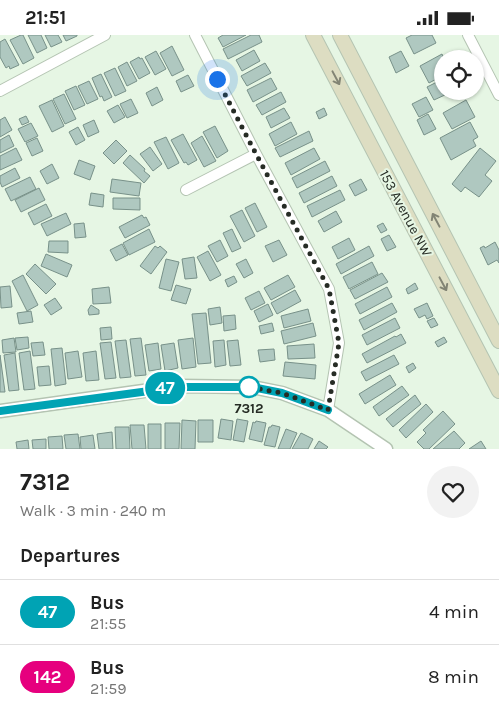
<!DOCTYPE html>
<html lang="en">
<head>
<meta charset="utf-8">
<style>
  body { margin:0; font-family:Karla,sans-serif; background:#f2f2f2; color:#222; height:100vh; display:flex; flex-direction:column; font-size:19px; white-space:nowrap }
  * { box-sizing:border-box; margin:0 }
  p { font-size:16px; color:#767676 }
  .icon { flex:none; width:28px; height:28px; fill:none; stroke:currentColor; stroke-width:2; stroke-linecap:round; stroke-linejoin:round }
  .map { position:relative; height:414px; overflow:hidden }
  .sheet { display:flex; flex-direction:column; background:#fff; flex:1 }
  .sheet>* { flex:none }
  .badge { padding:0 10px; border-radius:16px; font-size:18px; line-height:32px }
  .tools { position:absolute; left:434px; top:15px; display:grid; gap:10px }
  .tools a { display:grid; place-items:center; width:50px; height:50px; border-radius:50%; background:#fff; box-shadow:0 1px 4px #0004; font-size:25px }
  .you { position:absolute; width:25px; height:25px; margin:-12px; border:4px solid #fff; border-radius:50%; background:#1a73e8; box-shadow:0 0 0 8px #1a73e833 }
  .map>.badge { position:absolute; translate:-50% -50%; box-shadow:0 0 0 2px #fff }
  h2 { padding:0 20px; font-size:19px; line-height:45px }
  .round { display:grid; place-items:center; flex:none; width:52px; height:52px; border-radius:26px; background:#f2f2f2 }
  .headline { display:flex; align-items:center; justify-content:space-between; height:85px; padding:0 20px }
  h1 { font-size:24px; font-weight:700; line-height:38px }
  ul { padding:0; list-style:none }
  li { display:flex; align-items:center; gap:15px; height:65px; padding:0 20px; border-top:1px solid #e0e0e0 }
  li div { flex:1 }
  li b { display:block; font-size:19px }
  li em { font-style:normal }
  li .badge { min-width:55px; font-weight:700; text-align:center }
  .status { display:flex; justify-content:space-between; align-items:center; height:35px; padding:0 25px; background:#fff; direction:ltr }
  .status svg { height:14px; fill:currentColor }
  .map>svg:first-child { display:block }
  .building { fill:#afc8c0; stroke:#789189 }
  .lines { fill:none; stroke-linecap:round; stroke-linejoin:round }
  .minor-casing { stroke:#b4c4b2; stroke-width:12 }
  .tertiary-casing { stroke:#b4c4b2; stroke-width:15 }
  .secondary-casing { stroke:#b4c4b2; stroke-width:16 }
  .minor { stroke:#fff; stroke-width:10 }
  .tertiary { stroke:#fff; stroke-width:12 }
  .secondary { stroke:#ddddc2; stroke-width:14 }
  .oneway { stroke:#828474 }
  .line-casing { stroke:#fff; stroke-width:11 }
  .line { stroke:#00a3b4; stroke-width:8 }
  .walk { stroke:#262c25; stroke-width:5; stroke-dasharray:0 9 }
  .stop-dot { fill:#fff; stroke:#00a3b4; stroke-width:2.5 }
  .labels { text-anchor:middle; stroke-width:4; stroke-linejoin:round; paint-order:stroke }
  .street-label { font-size:14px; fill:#262c25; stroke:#e6f6e4 }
  .stop-label { font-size:14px; font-weight:bold; fill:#262c25; stroke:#e6f6e4 }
</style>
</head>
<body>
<div class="status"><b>21:51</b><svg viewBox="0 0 49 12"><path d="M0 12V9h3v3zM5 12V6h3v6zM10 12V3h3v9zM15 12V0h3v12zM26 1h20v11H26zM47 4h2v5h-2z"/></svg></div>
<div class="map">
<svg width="499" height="414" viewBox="0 0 499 414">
  <rect width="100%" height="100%" fill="#e6f6e4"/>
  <path class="building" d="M21,0h2l11,23 -11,6 -13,-24z
    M28,0h13l6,13 -10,5z
    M45,0h13l4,7 -11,5z
    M63,0h14v1l-11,5z
    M223,0h23l-23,12 -5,-9z
    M251,0h8l3,7 -34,17 -5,-10z
    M412,0h20l4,8 -22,11 -8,-16z
    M5,4l14,26 -9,4 -1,-3 -3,2 -6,-11v-15z
    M172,11l12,24 -12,6 -12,-23z
    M254,15l6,11 -18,10 -6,-11z
    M156,16l10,18 -11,6 -10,-18z
    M401,16l8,15 -13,7 -7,-16z
    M442,19l2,5h-2v17l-13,7 -9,-17z
    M139,22l1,2 2,-1 8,15 -11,6 -9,-17z
    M127,27l10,19 -10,5 -9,-19z
    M265,28l6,10 -24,13 -6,-10z
    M115,33l11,23 -11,5 -11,-23z
    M101,39l11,23 -8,4 -2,-5 -2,1 -8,-19z
    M188,40l6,11 -13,6 -5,-11z
    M442,42v14h12l-7,4v-1l-13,6 -7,-13 14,-7 -1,-1z
    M271,43l6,11 -24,13 -6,-12z
    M89,46l9,18 -11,5 -9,-18z
    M76,51l9,19 -11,5 -9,-19z
    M157,52l6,13 -11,6 -6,-13z
    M281,57l5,10 -24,13 -6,-10z
    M64,59l12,25 -11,5 -12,-25z
    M426,62l7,13 -14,7 -7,-13z
    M131,64l7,14 -11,5 -7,-14z
    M52,65l12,26 -12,6 -13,-26z
    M466,65l9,17 -23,12 -9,-16z
    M118,70l7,12 -11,6 -7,-12z
    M284,73l6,10 -19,10 -5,-11z
    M324,73l3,7 -8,4 -3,-7z
    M428,79l8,15 -12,6 -7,-15z
    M26,81l3,6 -7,3 -3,-6z
    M5,82l7,13 -12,7v-17z
    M94,85l5,12 -11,5 -5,-12z
    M291,87l6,12 -22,12 -6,-12z
    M470,87l8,15 -5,3 3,6 -25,14 -11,-22z
    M31,88l7,13 -13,6 -7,-13z
    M215,91l13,25 -11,7 -14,-26z
    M78,92l7,13 -9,5 -7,-13z
    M309,96l4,10 -33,16 -5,-9z
    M183,99l14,26 -9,5 -2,-3 -2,1 -13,-23z
    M9,100l5,11 -14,7v-13z
    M202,101l14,25 -12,6 -13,-24z
    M166,102l13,26 -11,6 -14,-27z
    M37,103l6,13 -11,5 -6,-13z
    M116,105l11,11 -13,13 -11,-11z
    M150,112l12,17 -9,7 -13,-17z
    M16,113l6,12 -22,10v-14z
    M314,113l6,11 -29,16 -6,-12z
    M480,113l16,13 -11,14 7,6 -13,16 -14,-10 -4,5 -9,-8z
    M130,120l15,14 -1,2 6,5 -6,7 -21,-20z
    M79,125l16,6 -5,14 -16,-6z
    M325,126l5,10 -33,17 -5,-10z
    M52,129l7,14 -12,6 -7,-13z
    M15,133l5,10 -18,9 -2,-5v-6z
    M332,141l5,10 -33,17 -5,-10z
    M30,142l6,12 -25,12 -6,-12z
    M112,144l29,4 -2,13 -29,-4z
    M361,144l6,11 -12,6 -6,-11z
    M39,153l6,12 -24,12 -6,-12z
    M340,155l5,10 -33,17 -5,-11z
    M91,158l13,2 -1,12 -14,-2z
    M113,163h27v12l-27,-1z
    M255,168l12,24 -10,5 -12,-24z
    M46,169l6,12 -18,9 -6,-12z
    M242,175l13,26 -11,6 -14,-26z
    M336,176l6,11 -18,10 -6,-11z
    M66,178l5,11 -24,12 -6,-12z
    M142,180l2,3 2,-1 4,8 -25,13 -6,-11z
    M84,188l2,14 -11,1 -1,-14z
    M383,188l4,7 -6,3 -4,-7z
    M149,194l6,13 -26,13 -6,-12z
    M232,194l9,19 -9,4 -9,-19z
    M389,200l7,12 -9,4 -6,-12z
    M349,203l6,12 -17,9 -6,-12z
    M220,205l8,16 -11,6 -9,-16z
    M279,205l8,15 -14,7 -8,-16z
    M49,206h19v12l-20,-1z
    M495,207l4,8v13l-2,-3 -9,5 -8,-17 4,-2 1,2z
    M122,209l6,11 -12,6 -6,-11z
    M155,211l3,2 2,-2 7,6 -16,22 -11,-8z
    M369,211l5,10 -33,18 -5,-10z
    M208,216l13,24 -11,6 -13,-24z
    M46,219l26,11 -5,12 -26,-11z
    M194,222l3,21 -12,1 -3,-20z
    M166,224l13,3 -8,29 -12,-3z
    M246,224l7,14 -9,5 -8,-14z
    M372,227l6,12 -29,15 -6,-12z
    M35,229l21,20 -10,10 -20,-20z
    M382,238l6,9 -33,17 -5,-9z
    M23,240l15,30 -11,6 -15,-30z
    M288,240l7,12 -24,13 -7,-12z
    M234,241l3,6 -9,5 -3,-7z
    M415,248l3,6 -10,5 -2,-5z
    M176,250l15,4 -5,15 -15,-4z
    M10,251l2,21 -11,1 -1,-21z
    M109,252l2,16 -18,1 -1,-15z
    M387,252l5,10 -32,17 -5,-10z
    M295,255l6,11 -24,13 -6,-11z
    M259,256l6,12 -14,7 -6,-12z
    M55,263l7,10 -11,7 -7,-10z
    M392,268l5,9 -33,18 -5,-10z
    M427,268l6,13 -6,3 -2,-4 -6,3 -5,-9z
    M268,269l5,11 -14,7 -5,-11z
    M91,270l8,5v4l-10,1 -1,-5z
    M220,272l2,16 -12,2 -2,-16z
    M308,274l3,12 -27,7 -3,-12z
    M31,276l2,11 -14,2 -2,-11z
    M206,278l5,50 -13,1 -6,-50z
    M235,280l1,14 -12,2 -1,-15z
    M395,283l5,10 -33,17 -5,-10z
    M434,283l4,7 -7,3 -4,-7z
    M272,288l2,8 -13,3 -2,-8z
    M313,288l3,13 -32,8 -3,-13z
    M111,292l1,12 -11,1 -1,-12z
    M401,299l5,9 -39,20 -5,-9 33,-18 1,1z
    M28,302l1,11 -12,2 -2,-12z
    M444,302l3,5 -9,5 -3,-5z
    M14,303l2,14 -13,1 -1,-13z
    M141,303l5,37 -11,1 -5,-37z
    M193,303l3,29 -14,2 -4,-29z
    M126,305l5,37 -11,1 -5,-37z
    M224,305l2,25 -11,2 -2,-26z
    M238,305l3,25 -11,1 -3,-25z
    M43,307l2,13 -12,1 -2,-13z
    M111,307l5,36 -11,1 -5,-36z
    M158,308l3,26 -12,2 -4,-26z
    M174,308l4,25 -13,3 -4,-26z
    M314,309l1,14 -27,1 -1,-13z
    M62,313l4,36 -11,2 -4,-37z
    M274,314l1,11 -15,2 -2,-12z
    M30,316l5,38 -11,1 -5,-37z
    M78,316l4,26 -14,2 -3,-26z
    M96,316l3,29 -13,1 -3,-28z
    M15,318l4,37 -10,1 -5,-36z
    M0,320l5,37h-5z
    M394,320l5,9 -33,17 -5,-9z
    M285,327l31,3 -1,14 -32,-3z
    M413,328l3,5 -7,5 -3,-6z
    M49,331l2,19 -12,1 -2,-19z
    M390,340l6,10 -31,19 -6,-10z
    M402,351l7,9 -30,21 -6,-9z
    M415,360l6,9 -28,23 -7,-8z
    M426,369l7,8 -27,26 -7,-8z
    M443,376l12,13 -26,25h-5l-7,-7 9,-9 -3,-3z
    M221,384l12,2 -2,19 -13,-2z
    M237,384l11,2 -4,21 -11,-2z
    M182,385l14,1 -1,28h-14z
    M198,385h15v22h-15z
    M256,386l10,2 -4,19 -13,-3 4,-17 2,1z
    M165,388h15l-1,26h-14z
    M148,389h13v25h-13z
    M130,390h14l2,24h-14z
    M272,390l8,2 -5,20 -11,-2 5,-18h2z
    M115,392h14l1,22h-14z
    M286,394l11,4 -7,16h-12z
    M454,396l11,12 -6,6h-26z
    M112,397l1,17h-14l-2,-15z
    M301,398l12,6 -5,10h-16z
    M78,399l2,15h-14l-2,-14z
    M93,400l2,14h-14l-1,-12z
    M62,401l1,13h-14l-1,-12z
    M46,404v10h-13l-1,-9z
    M28,405l1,9h-12l-1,-7z
    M319,406l9,6 -2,2h-12z
    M481,406l5,8h-17z"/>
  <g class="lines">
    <g class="minor-casing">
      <path id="minor" d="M195,0l61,119 73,135 10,54 -11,67
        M468,0l31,60
        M0,56l105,-56
        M186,155l70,-36"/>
    </g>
    <g class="tertiary-casing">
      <path id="tertiary" d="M0,376l179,-25 73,1 30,6 46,17 58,39"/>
    </g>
    <g class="secondary-casing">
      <path id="secondary" d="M313,0l186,356
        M340,0l159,306"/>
    </g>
    <use href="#minor" class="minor"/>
    <use href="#tertiary" class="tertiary"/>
    <use href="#secondary" class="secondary"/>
  </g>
  <defs><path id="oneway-shaft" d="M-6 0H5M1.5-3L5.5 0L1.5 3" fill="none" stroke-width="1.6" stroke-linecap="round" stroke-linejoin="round" transform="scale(1.25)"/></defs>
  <g class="oneway">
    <use href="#oneway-shaft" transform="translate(336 43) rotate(62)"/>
    <use href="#oneway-shaft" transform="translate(436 185) rotate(-118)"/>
    <use href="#oneway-shaft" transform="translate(443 249) rotate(62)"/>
  </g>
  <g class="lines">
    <g class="line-casing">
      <path id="line" d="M0,376l179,-24h73l30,6 46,17"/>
    </g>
    <use href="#line" class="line"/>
    <path class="walk" d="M217,44l39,75 73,135 10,54 -11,67 -46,-17 -33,-6"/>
  </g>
  <circle class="stop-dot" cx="249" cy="352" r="10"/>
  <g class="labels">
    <g class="street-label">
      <text transform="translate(406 178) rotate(62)" y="5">153 Avenue NW</text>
    </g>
    <g class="stop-label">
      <text x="249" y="378">7312</text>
    </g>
  </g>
</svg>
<div class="tools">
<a><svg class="icon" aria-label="locate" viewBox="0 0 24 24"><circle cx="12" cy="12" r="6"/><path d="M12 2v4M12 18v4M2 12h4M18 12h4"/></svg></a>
</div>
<div class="you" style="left:217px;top:44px"></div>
<b class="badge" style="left:165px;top:353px;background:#00a3b4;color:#fff">47</b>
</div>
<section class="sheet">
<div class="headline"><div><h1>7312</h1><p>Walk · 3 min · 240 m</p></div><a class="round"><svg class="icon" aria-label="heart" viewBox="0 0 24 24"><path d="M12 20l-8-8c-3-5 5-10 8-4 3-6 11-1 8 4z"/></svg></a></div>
<h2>Departures</h2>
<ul>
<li><span class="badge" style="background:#00a3b4;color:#fff">47</span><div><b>Bus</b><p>21:55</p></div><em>4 min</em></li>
<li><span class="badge" style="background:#e6007e;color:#fff">142</span><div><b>Bus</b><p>21:59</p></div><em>8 min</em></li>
</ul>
</section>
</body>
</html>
